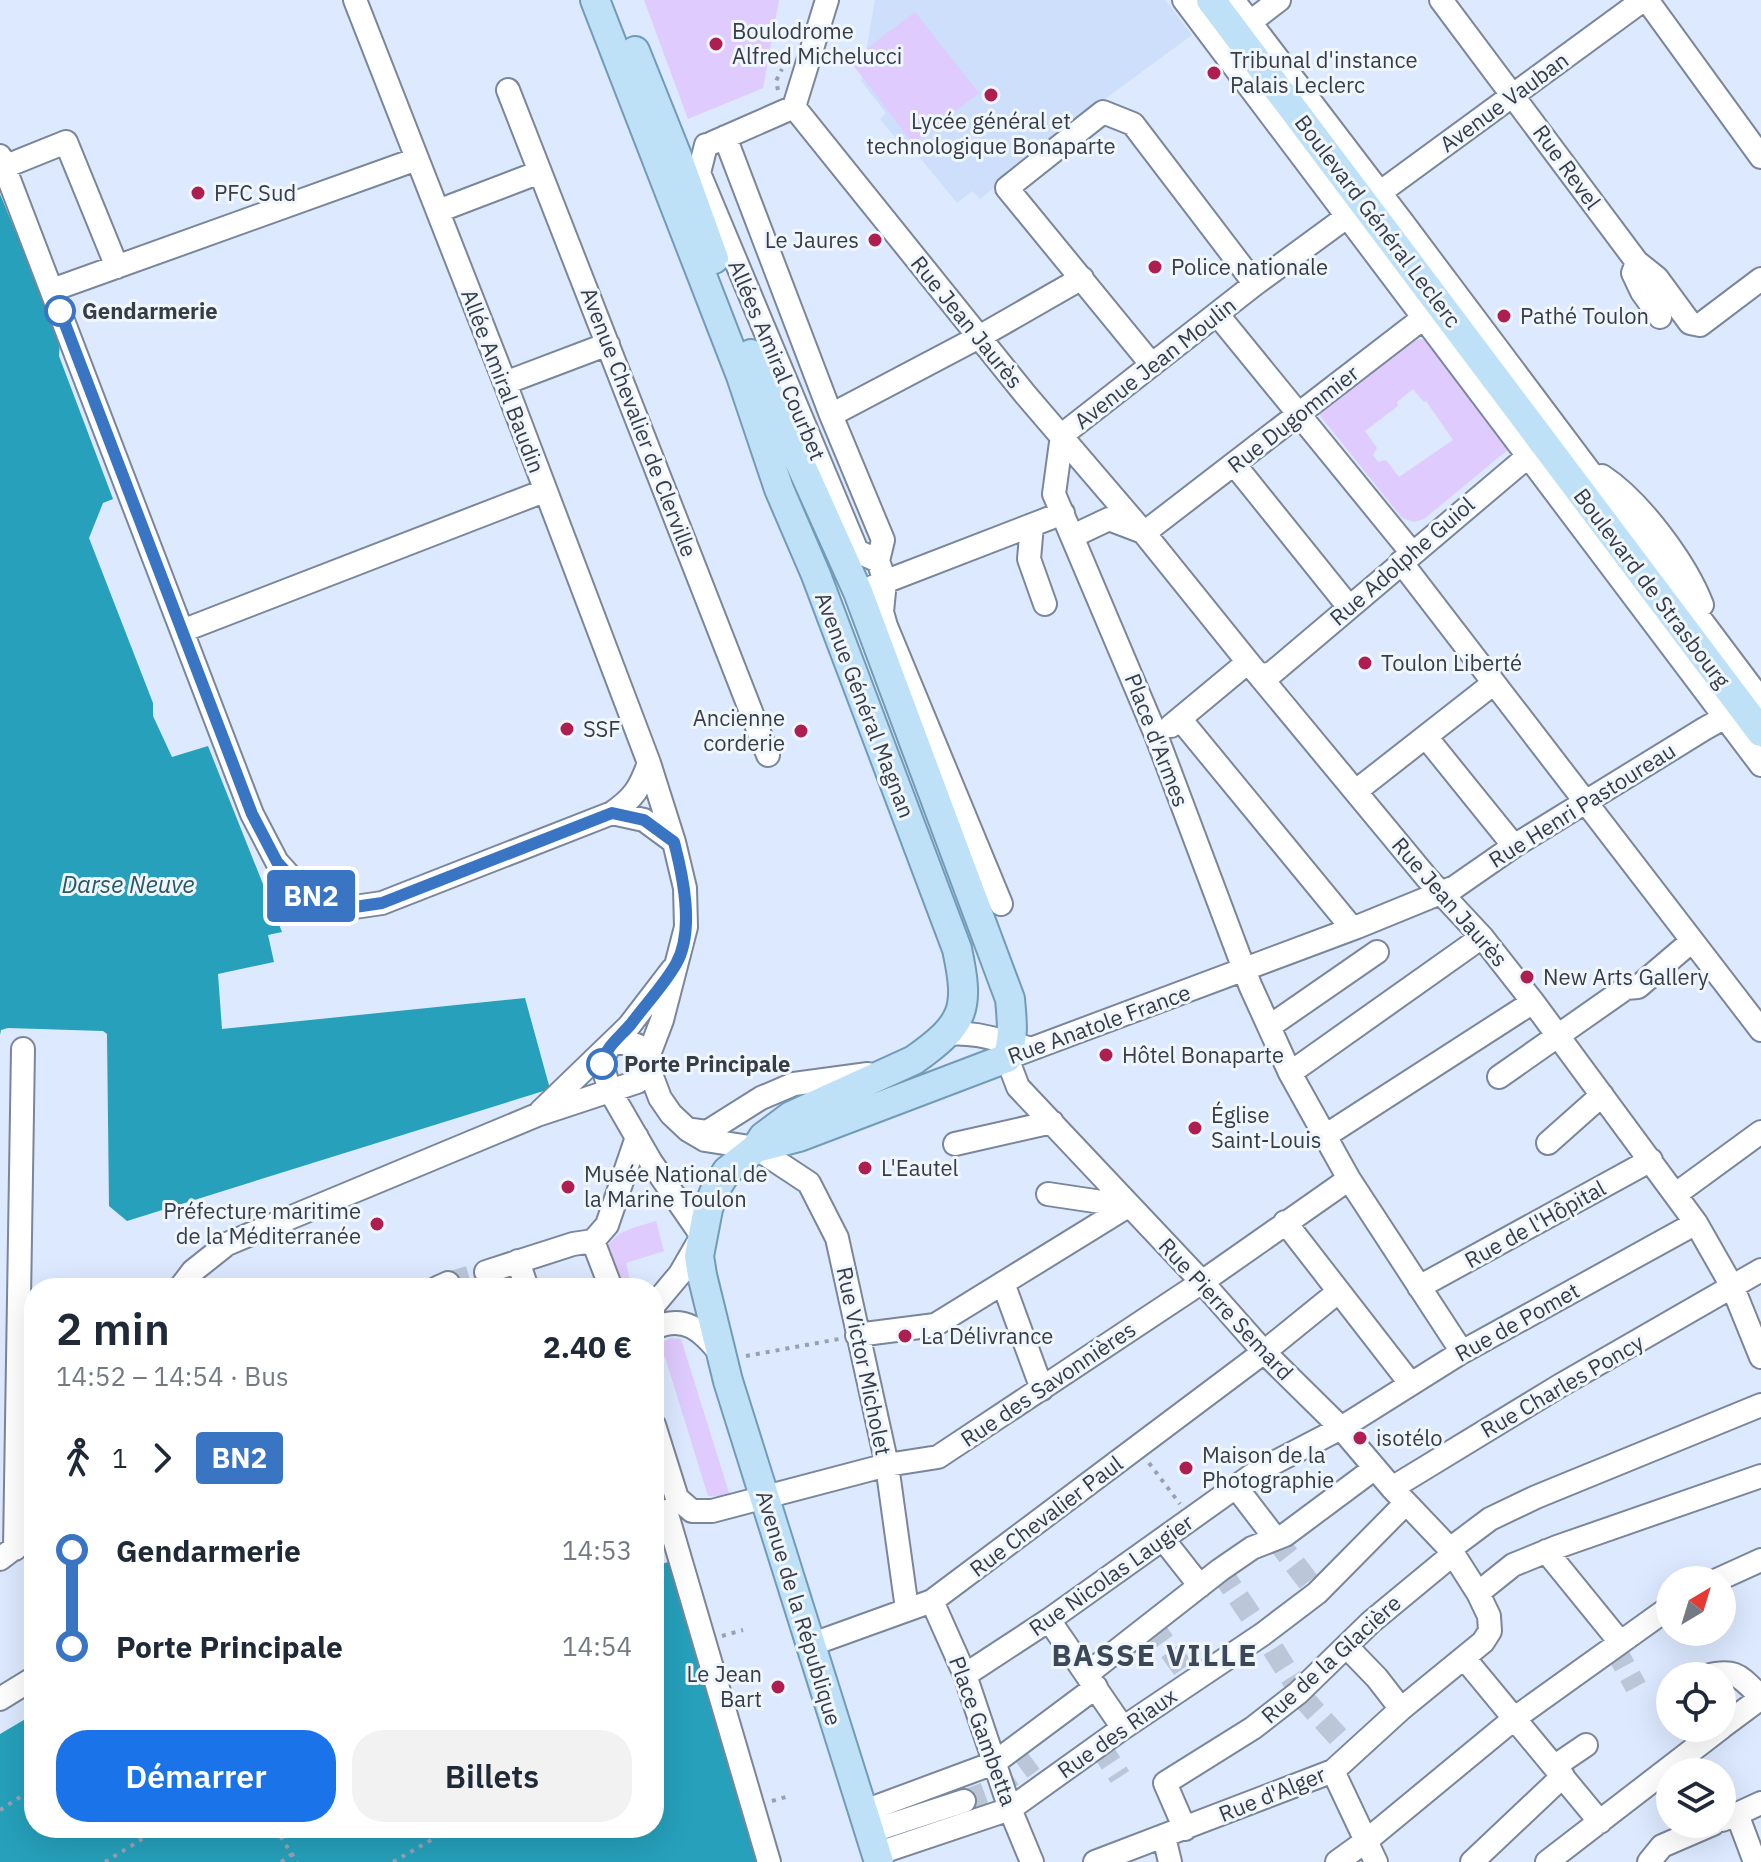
<!DOCTYPE html>
<html lang="fr">
<head>
<meta charset="utf-8">
<style>
  body { margin:0; font-family:"IBM Plex Sans",sans-serif; background:#f2f2f3; color:#1f2937; height:100vh; display:flex; flex-direction:column; font-size:30px; white-space:nowrap }
  * { box-sizing:border-box; margin:0 }
  p { font-size:26px; color:#747a83 }
  .icon { flex:none; width:44px; height:44px; fill:none; stroke:currentColor; stroke-width:2; stroke-linecap:round; stroke-linejoin:round }
  .map { position:relative; flex:1; overflow:hidden }
  .drawer { position:absolute; left:24px; top:1278px; width:640px; height:560px; display:flex; flex-direction:column; background:#fff; border-radius:32px; box-shadow:0 8px 32px #0002 }
  .drawer>* { flex:none }
  .badge { padding:0 16px; border-radius:6px; font-size:28px; line-height:52px }
  .needle { width:52px; rotate:38deg }
  .tools { position:absolute; left:1656px; top:1566px; display:grid; gap:16px }
  .tools a { display:grid; place-items:center; width:80px; height:80px; border-radius:50%; background:#fff; box-shadow:0 8px 32px #0002; font-size:40px }
  .map>.badge { position:absolute; translate:-50% -50%; box-shadow:0 0 0 4px #fff }
  .legs { display:flex; align-items:center; gap:12px; height:88px; padding:0 32px; font-size:26px }
  .legs p { margin-inline-start:auto }
  .overview { display:flex; align-items:center; justify-content:space-between; height:136px; padding:0 32px }
  h1 { font-size:44px; font-weight:600; line-height:60px }
  .cta { display:flex; gap:16px; margin-top:auto; padding:16px 32px }
  .cta a { flex:1; height:92px; border-radius:32px; background:#1a73e8; color:#fff; font-size:32px; font-weight:600; line-height:92px; text-align:center }
  .cta a+a { background:#f2f2f3; color:#1f2937 }
  ul { padding:0 32px; list-style:none }
  li { display:flex; align-items:center; gap:28px; height:96px; font-size:30px }
  li i { display:grid; place-items:center; width:12px; height:100%; margin:0 10px; background:currentColor }
  li i::after { content:''; width:20px; height:20px; margin:-10px; border:6px solid; border-radius:50%; background:#fff }
  li p { margin-inline-start:auto }
  li:first-child i { background:linear-gradient(#0000 50%,currentColor 0) }
  li:last-child i { background:linear-gradient(currentColor 50%,#0000 0) }
  .map>svg:first-child { display:block }
  .built { fill:#cddffa }
  .green { fill:#dfcbfe; fill-rule:evenodd }
  .water { fill:#26a0bb }
  .lines { fill:none; stroke-linecap:round; stroke-linejoin:round }
  .minor-tunnel { stroke:#bbc7d9; stroke-width:22; stroke-dasharray:22 11; stroke-linecap:butt }
  .minor-casing { stroke:#7a8699; stroke-width:26 }
  .major-casing { stroke:#729bb6; stroke-width:32 }
  .path { stroke:#97a1b1; stroke-width:4; stroke-dasharray:4 6; stroke-linecap:butt }
  .minor { stroke:#fff; stroke-width:22 }
  .major { stroke:#bee1f8; stroke-width:28 }
  .line-1-casing { stroke:#fff; stroke-width:18 }
  .line-1 { stroke:#3a75c4; stroke-width:12 }
  .poi-dot { fill:#af1e51; stroke:#f0f6fe; stroke-width:3 }
  .stop-1-dot { fill:#fff; stroke:#3a75c4; stroke-width:4 }
  .labels { text-anchor:middle; stroke-width:6; stroke-linejoin:round; paint-order:stroke }
  .poi-label { font-size:22px; fill:#383d45; stroke:#f0f6fe; text-anchor:start }
  .street-label { font-size:22px; fill:#383d45; stroke:#f0f6fe }
  .stop-label { font-size:22px; font-weight:bold; fill:#383d45; stroke:#f0f6fe; text-anchor:start }
  .water-label { font-size:24px; font-style:italic; fill:#2a5966; stroke:#f0f6fe }
  .district-label { font-size:30px; font-weight:bold; letter-spacing:2px; fill:#3c4757; stroke:#f0f6fe }
</style>
</head>
<body>
<div class="map">
<svg width="1761" height="1862" viewBox="0 0 1761 1862">
  <rect width="100%" height="100%" fill="#dce9fe"/>
  <path class="built" d="M875,0h290l27,35 -94,69 -118,95 -8,-8 -15,12 -50,-61 -5,4 -22,-27 6,-6 -25,-32z"/>
  <path class="green" d="M644,0h135l-16,88 -75,31z
    M915,12l64,81 -66,51 -63,-83z
    M1420,339l11,2 79,107 -86,71 -10,3 -12,-4 -84,-105 93,-71zM1413,389l11,13 2,-1 27,39 -54,37 -13,-17 -8,2 -5,-7 4,-7 -12,-17 33,-25 -1,-4z
    M656,1221l8,30 -38,12 6,25h-18l-12,-32c12,-26 28,-27 54,-35z
    M671,1338l10,1 49,157h-22l-43,-139 -11,1 4,-14z"/>
  <path class="water" d="M0,194l60,145 -1,17 54,143 -10,4 -14,35 64,165v13l19,41 36,-11 74,186 -14,3 6,27 -56,12 4,55 303,-31 25,91 -423,132 -18,-15 -2,-172 -4,-3 -95,-3 -7,2 -1,5z
    M672,1561l91,301h-763v-128l34,-20v114h620v-262z"/>
  <g class="lines">
    <path class="minor-tunnel" d="M448,1283l38,-11
      M1275,1538l42,55
      M1220,1570l43,64
      M1151,1624l41,57
      M1614,1647l22,40
      M1273,1649l24,38
      M1301,1696l41,45
      M1099,1745l21,32
      M964,1801l27,-10 42,-31"/>
    <g class="minor-casing">
      <path id="minor" d="M1184,0l577,765
        M1233,0l170,223 358,477
        M1441,0l196,262 20,16 33,45 10,2 61,-46
        M1647,0l114,157
        M1240,30l39,-30
        M508,90l260,665
        M794,107l231,287 119,139 104,129 179,216 55,59 51,65 163,221 37,65 28,69
        M725,137l106,278 52,125 -5,21 7,20 -3,31 4,14 115,278
        M712,143l82,-36 33,-107
        M706,145l-7,28 158,378 21,10
        M0,156l252,658 25,48 29,32 35,15 41,-6 230,-90 32,7 30,22
        M4,167l62,-25 51,125
        M438,211l102,-39
        M1637,262l-4,11 9,19 18,25
        M52,290l365,-131
        M1217,314l195,239
        M1152,365l-145,-177 96,-76 30,12 122,160
        M505,383l103,-39
        M831,415l148,-78 103,-59
        M1062,435l-8,59 102,241 94,250 40,88 59,106 113,173
        M1062,435l193,-151 388,-284
        M1234,464l115,143
        M1602,476c38,25 84,87 100,129
        M1032,525l-3,34 16,45
        M1144,533l291,-224
        M1073,536l36,-17 34,13
        M1401,562l360,468
        M874,586l189,-73
        M182,631l362,-140
        M1260,676l12,-3 267,-226
        M1181,720l171,208
        M1171,726l77,-64
        M1426,737l88,109
        M1356,791l138,-108
        M612,813c22,-15 28,-25 37,-50
        M1270,1026l107,-74
        M946,1034c29,-3 51,6 79,13
        M1290,1073l192,-136
        M1499,1077l127,-89 12,-1 54,-46
        M541,1111l88,-85 43,-56
        M692,1130l15,2 54,-34 33,-14 74,-10
        M1325,1136l208,-134
        M1548,1143l54,-48
        M955,1144l97,-22
        M1048,1194l80,12
        M1676,1194l85,-62
        M1285,1222l125,161
        M593,1241l18,47
        M518,1261l9,27
        M486,1272l87,-28 20,-3 14,-16 30,-88
        M1003,1283l39,106
        M1419,1287l232,-127
        M180,1288l13,-17 34,-27 310,-129 100,-33 9,-13v-7l16,-42 24,-93 -1,-39 -11,-46 -25,-79 -144,-380 -150,-383
        M437,1288l11,-5
        M654,1305l26,-31 22,-38 -51,-74 -41,-71 -8,-27 2,-9 6,-9 8,-4 19,3 6,8 17,45 11,16 17,16 17,10 51,8 53,35 28,55 50,227 20,144
        M654,1328c31,-14 48,3 66,25
        M857,1335l78,-10 193,-119
        M654,1425l23,73 15,13h20l175,-46 51,-8 264,-175 147,-103
        M1236,1487l39,51
        M1392,1488l169,-103 200,-115
        M666,1511l103,351
        M1163,1539l37,47
        M15,1549l8,-500
        M1450,1549l40,-30 46,-22 225,-92
        M1546,1551l74,91
        M0,1559l34,-26
        M1717,1580l44,-20
        M1478,1593l35,-28 44,-18 204,-71
        M932,1601l33,74 45,134 22,53
        M1049,1620l74,108
        M810,1645l122,-44 332,-249 74,-60
        M1347,1647l30,31 24,31
        M1465,1659l135,163
        M1087,1674l133,-104 32,-22 33,-13 90,-67
        M965,1675l84,-55 209,-149 83,-43 121,-76 234,-129
        M1706,1676c31,-8 34,1 55,21
        M0,1699l34,-21
        M1722,1727l39,-29
        M1555,1766l31,-21
        M1333,1771l43,91
        M862,1812l132,-49 102,-76
        M1737,1814l24,-11
        M1722,1820l15,-6 18,48
        M1185,1829l-20,-46 88,-55 45,-35 73,-71 81,-67
        M869,1832l95,-31
        M1164,1837l6,25
        M876,1854l134,-45 113,-81 140,-94 54,-41 89,-90
        M1095,1862l238,-91 68,-62 82,-67 7,-11 -1,-15 -11,-23 -28,-44 -58,-61 -51,-60 -77,-76 -62,-70 -184,-195 -11,-29 350,-131 98,-40 59,-41 190,-117 57,-32
        M1337,1862l29,-21 149,-123 155,-111
        M1472,1862l91,-86
        M1547,1862l174,-134
        M1649,1862l13,-16 51,-22"/>
    </g>
    <g class="major-casing">
      <path id="major" d="M595,0l146,376 38,113 37,86 141,374c13,60 8,75 -43,111l-123,56 -28,21 -7,11 -29,23 -12,19 -7,19 -9,47 3,19 26,106 151,481
        M1211,0l550,732
        M635,51l42,105 37,103
        M751,354l107,238 152,407c2,21 4,39 -3,59l-208,79 -43,11"/>
    </g>
    <path class="path" d="M778,90l-2,-9 6,-12
      M746,1356l93,-17
      M1149,1463l31,41
      M722,1636l21,-6
      M772,1801l17,-5
      M0,1810l34,-22
      M275,1828l22,34
      M105,1862l55,-34
      M281,1862l11,-8
      M393,1862l59,-34"/>
    <use href="#minor" class="minor"/>
    <use href="#major" class="major"/>
  </g>
  <g class="lines">
    <g class="line-1-casing">
      <path id="line-1" d="M60,311l192,503 25,48 29,32 35,15 41,-6 230,-90 32,7 30,22c9,34 21,89 2,122 -12,21 -31,41 -45,60 -11,13 -25,22 -29,40"/>
    </g>
    <use href="#line-1" class="line-1"/>
  </g>
  <g class="poi-dot">
    <circle cx="716" cy="44" r="8"/>
    <circle cx="1214" cy="73" r="8"/>
    <circle cx="991" cy="95" r="8"/>
    <circle cx="198" cy="193" r="8"/>
    <circle cx="875" cy="240" r="8"/>
    <circle cx="1155" cy="267" r="8"/>
    <circle cx="1504" cy="316" r="8"/>
    <circle cx="1365" cy="663" r="8"/>
    <circle cx="567" cy="729" r="8"/>
    <circle cx="801" cy="731" r="8"/>
    <circle cx="1527" cy="977" r="8"/>
    <circle cx="1106" cy="1055" r="8"/>
    <circle cx="1195" cy="1128" r="8"/>
    <circle cx="865" cy="1168" r="8"/>
    <circle cx="568" cy="1187" r="8"/>
    <circle cx="377" cy="1224" r="8"/>
    <circle cx="905" cy="1336" r="8"/>
    <circle cx="1360" cy="1438" r="8"/>
    <circle cx="1186" cy="1468" r="8"/>
    <circle cx="778" cy="1687" r="8"/>
  </g>
  <g class="stop-1-dot">
    <circle cx="60" cy="311" r="14"/>
    <circle cx="602" cy="1064" r="14"/>
  </g>
  <g class="labels">
    <g class="poi-label">
      <text x="732" y="39">Boulodrome<tspan x="732" dy="25">Alfred Michelucci</tspan></text>
      <text x="1230" y="68">Tribunal d'instance<tspan x="1230" dy="25">Palais Leclerc</tspan></text>
      <text x="991" y="129" text-anchor="middle">Lycée général et<tspan x="991" dy="25">technologique Bonaparte</tspan></text>
      <text x="214" y="201">PFC Sud</text>
      <text x="859" y="248" text-anchor="end">Le Jaures</text>
      <text x="1171" y="275">Police nationale</text>
      <text x="1520" y="324">Pathé Toulon</text>
      <text x="1381" y="671">Toulon Liberté</text>
      <text x="785" y="726" text-anchor="end">Ancienne<tspan x="785" dy="25">corderie</tspan></text>
      <text x="583" y="737">SSF</text>
      <text x="1543" y="985">New Arts Gallery</text>
      <text x="1122" y="1063">Hôtel Bonaparte</text>
      <text x="1211" y="1123">Église<tspan x="1211" dy="25">Saint-Louis</tspan></text>
      <text x="881" y="1176">L'Eautel</text>
      <text x="584" y="1182">Musée National de<tspan x="584" dy="25">la Marine Toulon</tspan></text>
      <text x="361" y="1219" text-anchor="end">Préfecture maritime<tspan x="361" dy="25">de la Méditerranée</tspan></text>
      <text x="921" y="1344">La Délivrance</text>
      <text x="1376" y="1446">isotélo</text>
      <text x="1202" y="1463">Maison de la<tspan x="1202" dy="25">Photographie</tspan></text>
      <text x="762" y="1682" text-anchor="end">Le Jean<tspan x="762" dy="25">Bart</tspan></text>
    </g>
    <g class="street-label">
      <text transform="translate(1504 102) rotate(-36)" y="8">Avenue Vauban</text>
      <text transform="translate(1567 167) rotate(54)" y="8">Rue Revel</text>
      <text transform="translate(1378 221) rotate(53)" y="8">Boulevard Général Leclerc</text>
      <text transform="translate(967 322) rotate(51)" y="8">Rue Jean Jaurès</text>
      <text transform="translate(777 360) rotate(67)" y="8">Allées Amiral Courbet</text>
      <text transform="translate(1155 363) rotate(-38)" y="8">Avenue Jean Moulin</text>
      <text transform="translate(503 381) rotate(69)" y="8">Allée Amiral Baudin</text>
      <text transform="translate(1293 419) rotate(-38)" y="8">Rue Dugommier</text>
      <text transform="translate(639 422) rotate(69)" y="8">Avenue Chevalier de Clerville</text>
      <text transform="translate(1402 561) rotate(-41)" y="8">Rue Adolphe Guiol</text>
      <text transform="translate(1652 588) rotate(53)" y="8">Boulevard de Strasbourg</text>
      <text transform="translate(865 705) rotate(69)" y="8">Avenue Général Magnan</text>
      <text transform="translate(1157 740) rotate(69)" y="8">Place d'Armes</text>
      <text transform="translate(1582 805) rotate(-32)" y="8">Rue Henri Pastoureau</text>
      <text transform="translate(1450 902) rotate(49)" y="8">Rue Jean Jaurès</text>
      <text transform="translate(1099 1024) rotate(-20)" y="8">Rue Anatole France</text>
      <text transform="translate(1535 1224) rotate(-29)" y="8">Rue de l'Hôpital</text>
      <text transform="translate(1226 1309) rotate(47)" y="8">Rue Pierre Semard</text>
      <text transform="translate(1517 1322) rotate(-29)" y="8">Rue de Pomet</text>
      <text transform="translate(864 1361) rotate(78)" y="8">Rue Victor Micholet</text>
      <text transform="translate(1048 1384) rotate(-34)" y="8">Rue des Savonnières</text>
      <text transform="translate(1562 1386) rotate(-30)" y="8">Rue Charles Poncy</text>
      <text transform="translate(1046 1516) rotate(-37)" y="8">Rue Chevalier Paul</text>
      <text transform="translate(1111 1575) rotate(-35)" y="8">Rue Nicolas Laugier</text>
      <text transform="translate(799 1608) rotate(73)" y="8">Avenue de la République</text>
      <text transform="translate(1331 1659) rotate(-42)" y="8">Rue de la Glacière</text>
      <text transform="translate(983 1731) rotate(70)" y="8">Place Gambetta</text>
      <text transform="translate(1117 1733) rotate(-35)" y="8">Rue des Riaux</text>
      <text transform="translate(1272 1794) rotate(-22)" y="8">Rue d'Alger</text>
    </g>
    <g class="stop-label">
      <text x="82" y="319">Gendarmerie</text>
      <text x="624" y="1072">Porte Principale</text>
    </g>
    <g class="water-label">
      <text x="128" y="893">Darse Neuve</text>
    </g>
    <g class="district-label">
      <text x="1155" y="1666">BASSE VILLE</text>
    </g>
  </g>
</svg>
<div class="tools">
<a><svg class="needle" viewBox="-14 -14 28 28"><path d="M0-13l5 13h-10z" fill="#e53935"/><path d="M0 13l5-13h-10z" fill="#747a83"/></svg></a>
<a><svg class="icon" aria-label="locate" viewBox="0 0 24 24"><circle cx="12" cy="12" r="6"/><path d="M12 2v4M12 18v4M2 12h4M18 12h4"/></svg></a>
<a><svg class="icon" aria-label="layers" viewBox="0 0 24 24"><path d="M12 4l9 5-9 5-9-5zM3 14l9 5 9-5"/></svg></a>
</div>
<b class="badge" style="left:311px;top:896px;background:#3a75c4;color:#fff">BN2</b>
<section class="drawer">
<div class="overview"><div><h1>2 min</h1><p>14:52 – 14:54 · Bus</p></div><b>2.40 €</b></div>
<div class="legs"><svg class="icon" aria-label="walk" viewBox="0 0 24 24"><circle cx="13" cy="4" r="2"/><path d="M13 8l-2 6 4 7M11 14l-3 7M7 12l3-4h3l4 4"/></svg>1<svg class="icon" aria-label="forward" viewBox="0 0 24 24"><path d="M9 5l7 7-7 7"/></svg><b class="badge" style="background:#3a75c4;color:#fff">BN2</b></div>
<ul>
<li><i style="color:#3a75c4"></i><b>Gendarmerie</b><p>14:53</p></li>
<li><i style="color:#3a75c4"></i><b>Porte Principale</b><p>14:54</p></li>
</ul>
<div class="cta"><a>Démarrer</a><a>Billets</a></div>
</section>
</div>
</body>
</html>
